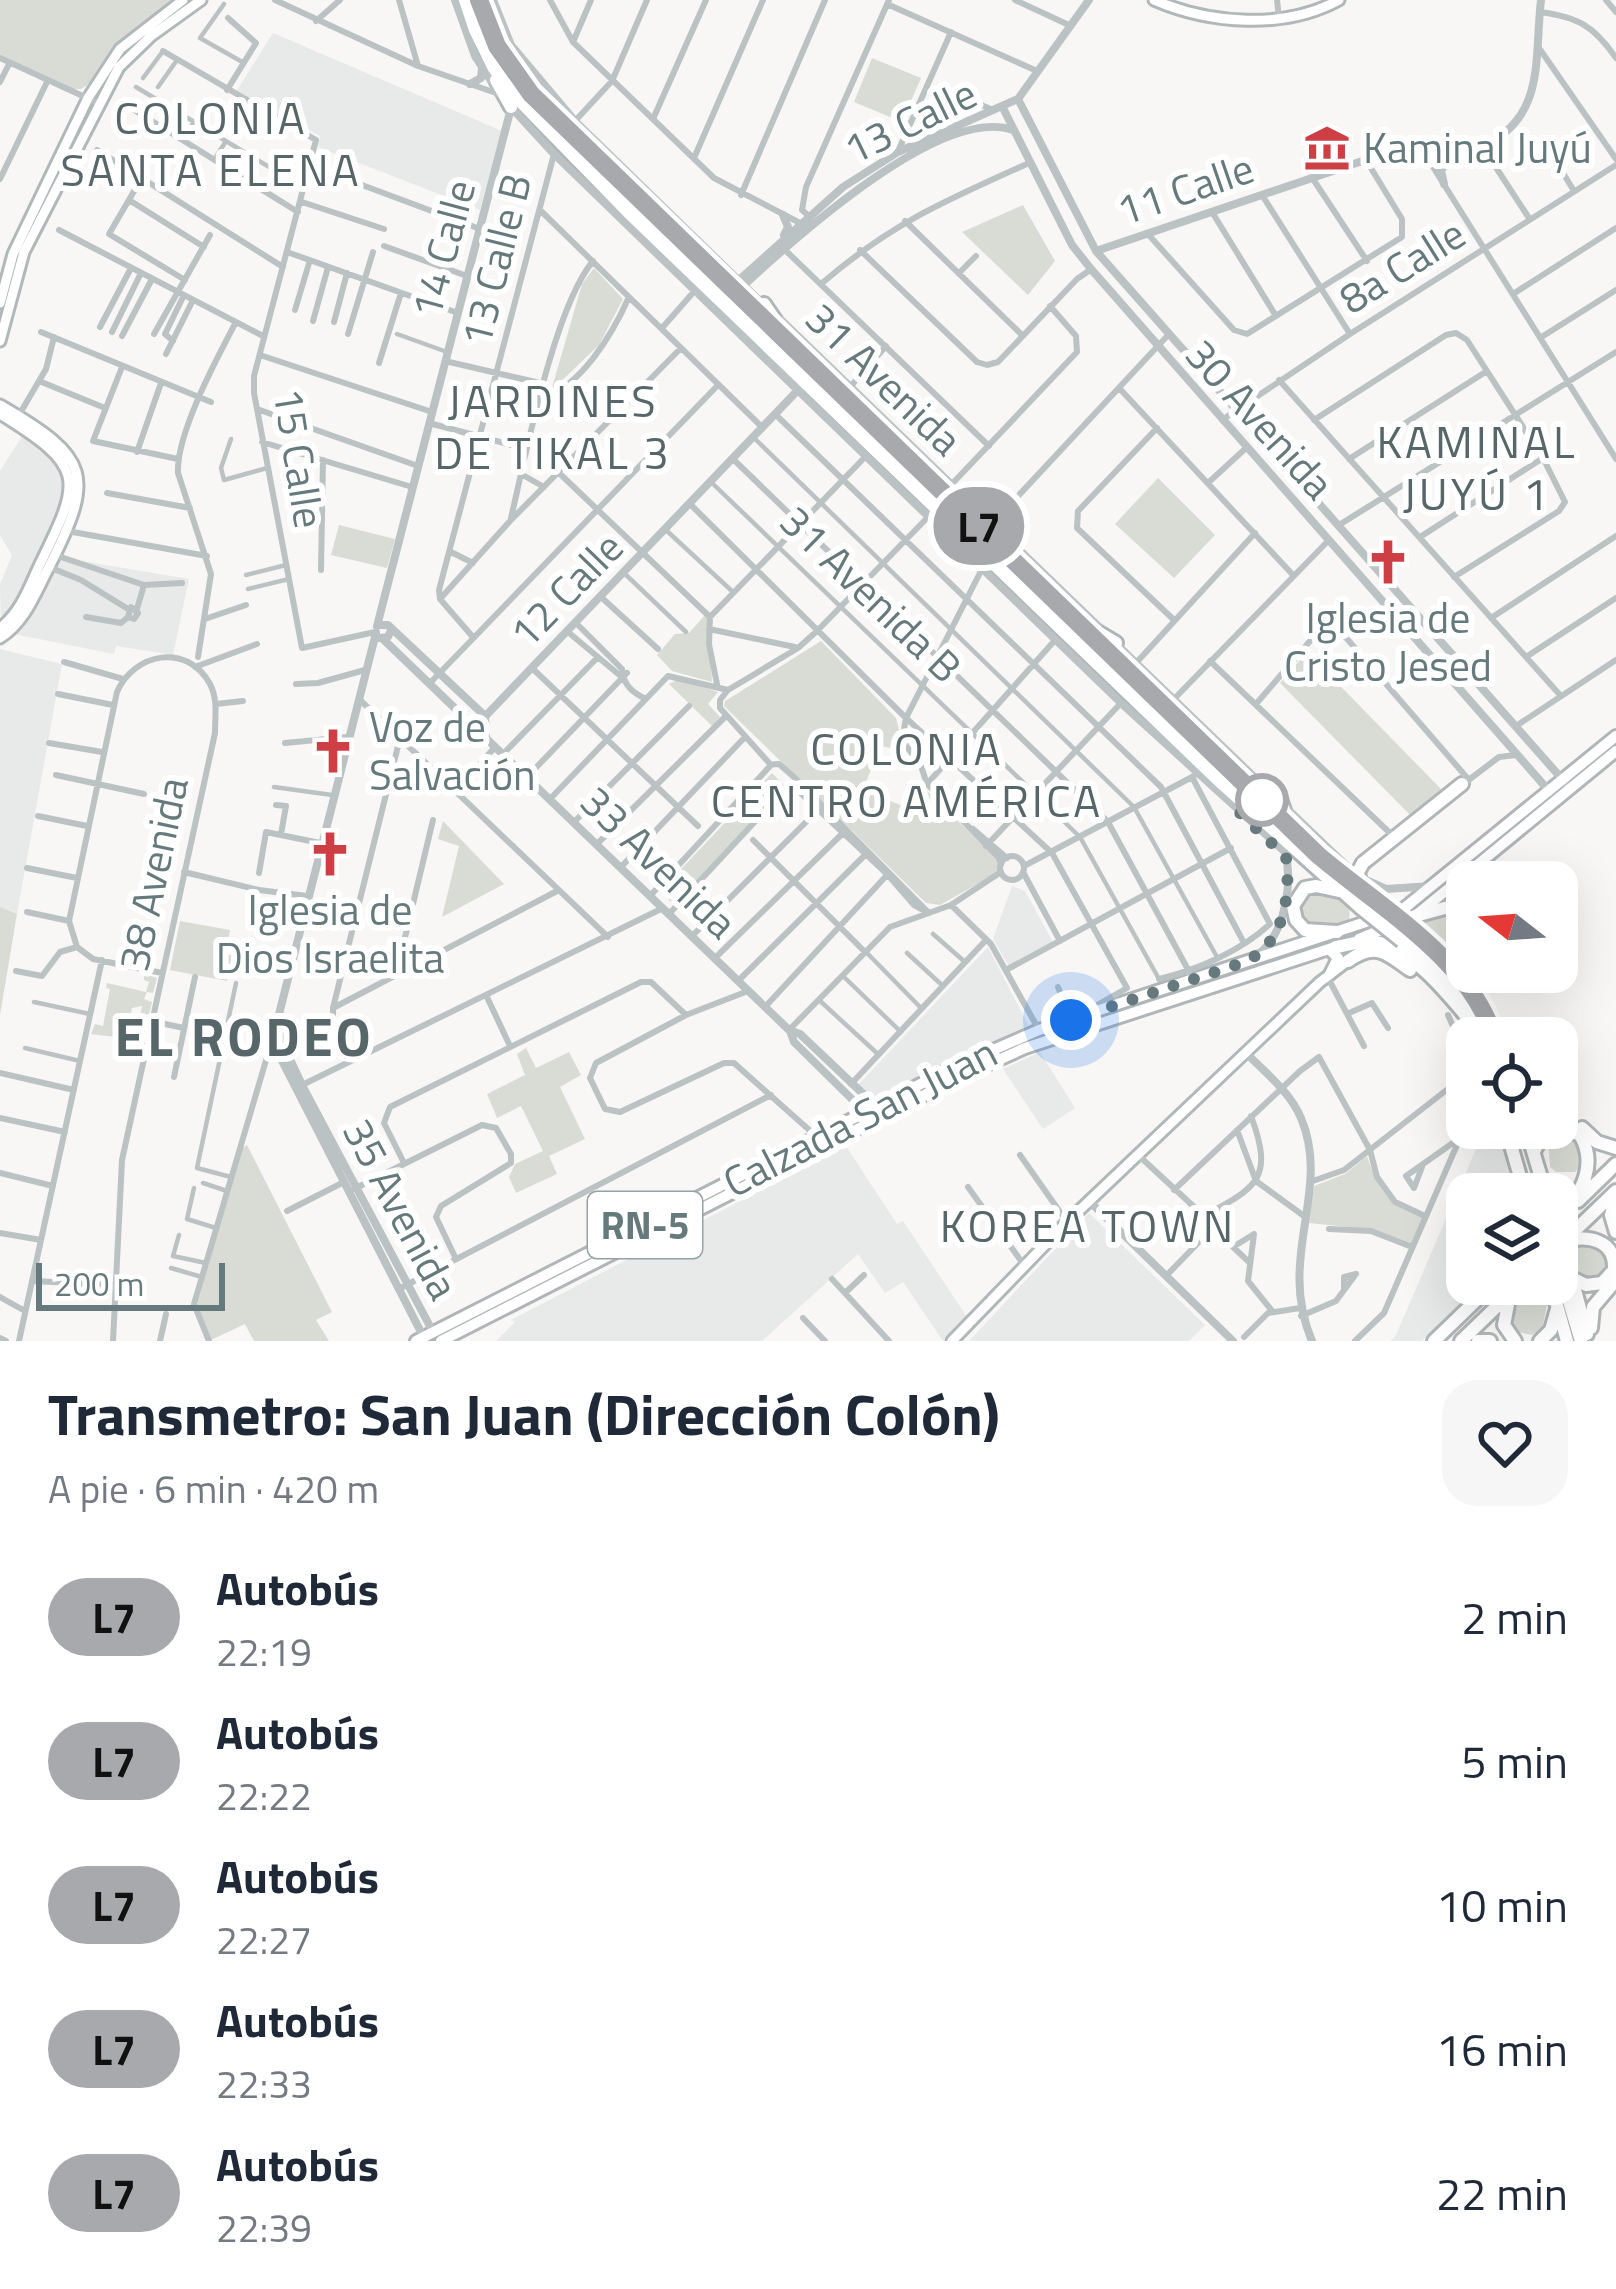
<!DOCTYPE html>
<html lang="es">
<head>
<meta charset="utf-8">
<style>
  body { margin:0; font-family:"Titillium Web",sans-serif; background:#f6f6f7; color:#1f2937; height:100vh; display:flex; flex-direction:column; font-size:45px; white-space:nowrap }
  * { box-sizing:border-box; margin:0 }
  p { font-size:39px; color:#747a83 }
  .icon { flex:none; width:66px; height:66px; fill:none; stroke:currentColor; stroke-width:2; stroke-linecap:round; stroke-linejoin:round }
  .map { position:relative; height:1341px; overflow:hidden }
  .panel { display:flex; flex-direction:column; background:#fff; flex:1 }
  .panel>* { flex:none }
  .badge { padding:0 24px; border-radius:39px; font-size:42px; line-height:78px }
  .needle { width:78px; rotate:287deg }
  .controls { position:absolute; left:1446px; top:861px; display:grid; gap:24px }
  .controls a { display:grid; place-items:center; width:132px; height:132px; border-radius:24px; background:#fff; box-shadow:0 12px 48px #0002; font-size:60px }
  .scale { position:absolute; left:36px; bottom:30px; width:189px; box-sizing:border-box; padding-left:12px; border:6px solid #667a7d; border-top:0; font-size:33px; line-height:42px; white-space:nowrap; color:#667a7d; -webkit-text-stroke:9px #fff; paint-order:stroke }
  .you { position:absolute; width:60px; height:60px; margin:-30px; border:9px solid #fff; border-radius:50%; background:#1a73e8; box-shadow:0 0 0 18px #1a73e833 }
  .map>.badge { position:absolute; translate:-50% -50%; box-shadow:0 0 0 6px #fff }
  .round { display:grid; place-items:center; flex:none; width:126px; height:126px; border-radius:36px; background:#f6f6f7 }
  .head { display:flex; align-items:center; justify-content:space-between; height:204px; padding:0 48px }
  h1 { font-size:57px; font-weight:700; line-height:90px }
  ul { padding:0; list-style:none }
  li { display:flex; align-items:center; gap:36px; height:144px; padding:0 48px }
  li div { flex:1 }
  li b { display:block; font-size:45px }
  li em { font-style:normal }
  li .badge { min-width:132px; font-weight:700; text-align:center }
  .map>svg:first-child { display:block }
  .built { fill:#e8e9e9 }
  .green { fill:#d9dcd5 }
  .lines { fill:none; stroke-linecap:round; stroke-linejoin:round }
  .secondary-casing { stroke:#b0b8ba; stroke-width:15 }
  .primary-casing { stroke:#b0b6b8; stroke-width:16 }
  .trunk-casing { stroke:#b0b6b7; stroke-width:18 }
  .pedestrian { stroke:#bbc2c3; stroke-width:4.5 }
  .minor { stroke:#bbc2c3; stroke-width:6 }
  .tertiary { stroke:#bbc2c3; stroke-width:8 }
  .secondary { stroke:#fff; stroke-width:9 }
  .primary { stroke:#fff; stroke-width:10 }
  .trunk { stroke:#fff; stroke-width:12 }
  .trunk-bridge-casing { stroke:#b0b6b7; stroke-width:18; stroke-linecap:butt }
  .trunk-bridge { stroke:#fff; stroke-width:12 }
  .line-casing { stroke:#fff; stroke-width:27 }
  .line { stroke:#a7a9ac; stroke-width:18 }
  .walk { stroke:#667a7d; stroke-width:12; stroke-dasharray:0 21.6 }
  .stop-dot { fill:#fff; stroke:#a7a9ac; stroke-width:6 }
  .labels { text-anchor:middle; stroke-width:12; stroke-linejoin:round; paint-order:stroke }
  .shield { fill:#fff; stroke:#94a2a4; stroke-width:3 }
  .shield-label { font-size:39px; font-weight:bold; fill:#667a7d }
  .street-label { font-size:42px; fill:#667a7d; stroke:#fff }
  .poi-label { font-size:42px; fill:#667a7d; stroke:#fff; text-anchor:start }
  .neighbourhood-label { font-size:45px; letter-spacing:3px; fill:#576669; stroke:#fff }
  .district-label { font-size:54px; font-weight:bold; letter-spacing:3px; fill:#576669; stroke:#fff }
</style>
</head>
<body>
<div class="map">
<svg width="1616" height="1341" viewBox="0 0 1616 1341">
  <rect width="100%" height="100%" fill="#f8f7f5"/>
  <path class="built" d="M273,33l229,98 -22,79 -162,-63 2,-11 -84,-44z
    M24,433l26,17 16,29 -2,24 -44,94 -19,25 -1,-38 12,-29 -12,-20v-64z
    M58,557l131,22 -16,76 -57,-9 -2,8 -100,-20 23,-30z
    M0,649l62,15 -45,250 -17,-7z
    M1012,886l13,5 29,53 -44,24 -17,-29z
    M988,947l40,78 -151,78 -19,-18z
    M1040,1052l35,56 -32,21 -40,-60z
    M1485,1128h16l18,66h-52v90h17l-62,57h-32l6,-6z
    M846,1146l51,78 6,-3 64,96 -24,24 -40,-59 -18,11 -27,-39 -96,87h-266l19,-19 -4,-2z
    M1089,1213l116,112 -16,16h-220z"/>
  <path class="green" d="M0,0h176l-48,37 -28,40 -19,12h-14l-67,-32z
    M872,58l49,20 -19,44 -48,-20z
    M1023,205l32,56 -27,34 -66,-63z
    M594,268l29,31 -24,46 -48,46 31,-107z
    M1158,478l57,57 -41,43 -59,-54z
    M339,525l56,14 -8,29 -56,-13z
    M705,615l3,3 4,64 -40,-11 -15,-16 18,-21 14,-1z
    M821,641l75,77 3,12 -3,19 -16,-3 -17,44 40,16 17,-22 77,75 2,13 -59,33 -14,-2 -202,-197 1,-5z
    M1307,652l135,138 -30,27 -132,-134z
    M679,679l39,13 -10,12 12,13 -8,9 -43,-42z
    M772,773l12,12 -1,5 -106,111 -6,1 -10,-9 1,-4z
    M443,821l61,63 -62,33 17,-71 -21,-7z
    M1310,891l29,6 11,8 -1,18 -36,5 -10,-5 -5,-21z
    M0,907l17,7 -17,101z
    M1467,908v49l-18,-4 -37,-29z
    M180,921l50,9 -4,24 16,3 -4,19 -10,-2 -1,7 -57,-11z
    M144,974l13,4 -4,15 -6,-1 -3,7 8,3 -12,52 -18,-4 12,-2 8,-42 -10,2 -8,37 -7,-1 -2,-7 -24,-3 4,-10 8,2 7,-37 -4,-1 1,-5 39,9 3,-10 -5,-2z
    M526,1048l10,20 33,-16 12,23 -21,12 25,52 -36,17 8,18 -41,19 -7,-16 6,-13 28,-13 -22,-45 -24,12 -10,-24 38,-19 -8,-21z
    M1554,1128l22,9 8,25 -9,10h-19l-6,-5 -2,-29z
    M247,1145l85,167 -16,8 13,21h-75l-9,-17 -34,16 -14,-35 44,-156z
    M1367,1156c12,36 22,47 56,62l-13,30 -52,-20 -49,-5 5,-37 31,-12z
    M1582,1243l24,10 3,13 -4,8 -13,5 -14,-8 -11,-22 4,-5z
    M1528,1284h13l6,21 -5,24 -10,6 -14,-3 -7,-10 5,-26z"/>
  <g class="lines">
    <g class="secondary-casing">
      <path id="secondary" d="M1154,0c56,24 130,30 185,0
        M0,303l13,-49 75,-156 32,-49 63,-49
        M0,341l24,-89 95,-185 32,-31 50,-36
        M0,405c91,53 96,70 48,164 -13,25 -23,53 -48,69
        M0,414c85,53 83,63 40,150 -11,23 -19,48 -40,64
        M952,1341l115,-119 253,-240 33,-25"/>
    </g>
    <g class="primary-casing">
      <path id="primary" d="M1359,939l56,-23 201,-165
        M1329,949l9,9 -8,16
        M416,1341l538,-274 85,-37 363,-120 214,-174
        M441,1341l515,-262 69,-31 316,-103"/>
    </g>
    <g class="trunk-casing">
      <path id="trunk" d="M465,0l10,30 18,37 23,30 115,118 587,565 143,128
        M479,0l18,46 34,48 759,735 79,70
        M496,80l15,27
        M764,304l15,22
        M1091,628l25,15
        M1280,799l8,23
        M1363,863l99,-79
        M1415,916l52,-14
        M1409,930c39,31 70,59 85,108
        M1337,932l-32,-2 -9,-10 -3,-14 12,-18 11,-2 23,5
        M1402,941l55,48 22,49
        M1336,947c12,-2 25,-7 38,-5 37,4 79,58 102,86
        M1348,961c27,-19 37,-9 62,9
        M1557,1125l23,10c18,30 1,57 -18,82
        M1506,1128l19,66
        M1526,1128l20,66
        M1582,1128l15,14 19,6
        M1534,1151l13,-23
        M1616,1198l-5,17 5,17
        M1578,1201l38,-37
        M1566,1239l50,-48
        M1563,1242c25,-8 53,-2 51,28l-12,13 -16,2 -14,-7
        M1557,1261l24,80
        M1572,1279l15,55
        M1551,1284l16,57
        M1509,1299l-5,26 11,16
        M1591,1328l2,-21 23,-27
        M1434,1341l59,-57
        M1461,1341l59,-57
        M1478,1341h12
        M1540,1341l11,-11 6,-21"/>
    </g>
    <path class="pedestrian" d="M224,4l-24,34 44,25
      M143,78l20,-27
      M136,87l168,101
      M158,87l19,-27
      M183,140l11,-18
      M214,160l12,-19
      M397,334l50,18
      M753,437l381,370 83,150
      M231,439l-10,29 3,12 43,-12
      M711,482l369,355 79,142
      M667,531l66,61
      M624,573l62,59
      M246,575l40,-10
      M248,589l41,-10
      M274,787l58,8
      M251,915l18,3v-5l32,3
      M933,934l32,28
      M867,953l55,56
      M907,953l36,33
      M244,958l45,5
      M844,977l57,55
      M819,1000l60,55
      M34,1002l56,12
      M25,1048l55,13
      M231,1177l-34,-9 39,-185
      M203,1183l24,8
      M194,1188l-7,31 29,9
      M179,1235l-6,21 33,7
      M171,1268l31,9"/>
    <path class="minor" d="M275,0l143,66 81,28
      M399,0l19,66
      M550,0l23,42 141,136 86,45
      M1015,0l56,26
      M1277,0l2,18
      M1606,0l10,12
      M887,4l150,67
      M1540,12c38,5 54,14 76,46
      M316,21l24,-21
      M573,42l18,-42
      M1539,48l77,111
      M163,51l153,89 -62,236v17l48,255 73,-16
      M0,58l98,45
      M0,82l9,-18
      M227,90l29,-47 -28,-25
      M958,95l35,15
      M123,103l175,109
      M653,119l53,-119
      M575,121l37,-40 35,-81
      M1482,146l47,72
      M899,149l52,-117
      M97,150l186,117
      M1552,155l22,36
      M694,158l69,-158
      M1428,159l188,300
      M0,179l48,-99
      M346,179l134,50
      M1313,179l54,82
      M140,181l-31,53 76,46
      M741,195l84,-195
      M1262,195l88,139
      M129,200l75,47
      M302,202l82,27
      M540,210l222,217
      M1212,212l64,104
      M809,216l-7,-6 4,-23 83,-187
      M905,221l118,115
      M59,230l204,106
      M1147,233l87,97 13,4 155,-97v-18l-36,-59
      M384,246l83,30
      M784,249l205,197
      M860,250l117,112 10,3 11,-3 79,-83 13,-9
      M287,252l171,61
      M959,273l17,-17
      M821,284c72,-62 124,-83 208,-121
      M1513,294l103,-66
      M295,310l15,-50
      M313,321l15,-54
      M334,322l13,-49
      M100,327l31,-59
      M662,328l29,-33
      M41,332l170,70
      M112,332l29,-59
      M154,334l56,-99
      M348,334l25,-82
      M122,336l30,-57
      M1540,338l76,-48
      M173,341l-8,-7 19,-39
      M166,354l27,-54
      M260,355l172,57
      M445,361l99,23
      M379,363l22,-70
      M122,367l-29,74 85,18
      M1279,380l281,315
      M39,381l66,27
      M850,387l36,-41
      M1120,389l173,186
      M541,400c41,-15 71,-65 88,-103
      M257,409l161,57
      M775,414l386,373 82,154
      M19,415l27,-46 8,-32
      M1222,420l128,-86 266,-169
      M1314,420l132,-85 10,-2 11,7 76,118 22,44 -6,9 -105,66
      M429,423l97,26
      M1157,428l-79,83 -1,17 97,92
      M262,442l150,45
      M137,452l24,-69
      M733,459l375,363 84,155
      M1349,459l138,-88
      M558,472l152,145
      M521,474l23,13
      M1209,482l37,-34
      M951,485l126,-133 -1,-16 -26,-30
      M107,493l83,15
      M690,504l216,214 146,135 75,135 -35,20
      M929,516l-112,115 -19,17 -70,42 -8,10v8l51,57c3,-1 5,-1 8,-1l16,14 134,135
      M511,518c15,-64 43,-210 82,-257
      M992,524l177,-190
      M1339,525l277,-173
      M67,531l140,25
      M1420,537l123,-79
      M451,552l22,11
      M55,555l89,30 38,-2
      M49,567l32,13 47,29
      M983,567l-77,151 -4,22 19,26 6,18 72,74 2,7
      M321,570l2,-110
      M601,597l57,52
      M440,599l70,-78 171,-173
      M131,607l7,6 -4,6 -6,-2z
      M137,609l7,-24
      M86,617l35,6 7,-6
      M710,617l156,-161
      M710,617l-1,27 8,40
      M1491,618l125,-82
      M205,619l41,-14
      M576,623l46,46c1,16 11,24 24,30
      M709,629l86,18
      M568,632l55,46
      M472,636l-32,-37 -1,-9 115,-436
      M198,657l13,-83 -33,-101c-2,-39 39,-115 58,-151
      M1526,657l90,-59
      M1210,661l181,173
      M64,662l59,17
      M1136,663l119,-130
      M195,667l62,-23
      M533,669l165,157
      M296,684l22,-1 47,-13
      M429,684l289,-299
      M58,694l55,11
      M359,699l249,238
      M1174,699l155,-159
      M216,704l27,-3
      M1256,704l60,-70 11,-5 15,4 127,147
      M1516,726l100,-66
      M49,743l53,9
      M285,743l63,-6
      M503,754l95,-97
      M56,775l88,19
      M527,777l100,-104
      M1466,782l33,-25 17,-2
      M790,783l97,91 27,31 13,7
      M927,784l129,-145
      M456,791l39,-44
      M550,799l118,-123 60,14
      M276,805l10,1 -5,28
      M38,816l49,10
      M574,822l115,-116
      M973,829l34,29
      M753,840l111,111
      M597,844l128,-127
      M986,846l135,-143
      M1000 868a12 12 0 1 1 24 0a12 12 0 1 1-24 0Z
      M1024,866l170,-90
      M621,867l124,-130
      M27,868l50,10
      M184,872l75,18 48,6
      M1023,872l37,69
      M259,873l7,-41 54,11
      M650,896l121,-131
      M951,905l40,39 48,86
      M27,912l42,9
      M669,914l120,-129
      M692,936l126,-126
      M77,947l-8,-26 48,-229c17,-39 70,-50 93,-8 8,15 5,33 5,49l-93,427 -9,181
      M77,947l16,12 69,14
      M715,958l129,-126
      M1006,970l225,-122
      M16,971l26,5 18,-24 17,-5
      M396,975l37,-155
      M1327,976l37,70
      M1159,979c38,-9 82,-28 111,-55l-78,-147
      M738,981l128,-127
      M1058,987l13,33
      M748,991l-62,24 -90,48 -6,15 15,31 15,3 104,-49h10l82,73
      M486,995l24,51
      M765,1007l123,-133
      M333,1008l226,-118
      M1349,1013l23,-10 16,25
      M1448,1015l19,42
      M151,1021l33,7
      M789,1030l101,-103 61,-22 50,-33
      M352,1060l-19,-37v-15l67,-270
      M0,1073l74,17
      M174,1077l21,-100
      M851,1084l135,-144
      M300,1086l363,-178
      M0,1118l65,14
      M1237,1130l19,51 48,35
      M1020,1155l47,67
      M1138,1155l66,61c54,-29 70,-38 47,-100
      M404,1163l-20,-40 6,-16 251,-125h10l35,33
      M1422,1167l-8,21 -8,-12 51,-36
      M0,1173l53,13
      M1310,1182l34,-12 123,-96
      M968,1187l56,78
      M354,1189l128,-64 14,3 15,26v9l-70,43 -5,11 20,42
      M1174,1190l126,-119 19,-14 51,93 7,27 18,25 30,14
      M287,1211l57,-29
      M1329,1229l42,2 41,16
      M0,1233l41,7
      M1250,1263l-17,-16 21,-13 -6,47 25,31
      M1166,1276l32,-33
      M832,1279l57,62
      M32,1281l84,4
      M399,1289l372,-194
      M1344,1290v-13l12,-3
      M845,1293l19,-18
      M0,1297l25,14
      M1301,1316l35,-15 20,-27
      M803,1318l22,23
      M1244,1337l24,-24 32,-5
      M0,1338l6,3
      M19,1341l83,-381
      M160,1341l6,-27
      M209,1341l-15,-37 73,-247 10,-3
      M1355,1341l29,-28 76,-175 4,-15 -7,-27"/>
    <path class="tertiary" d="M455,0l20,56 19,29
      M493,0l18,45 64,76 190,185
      M470,84l11,-6 1,-10
      M1018,99l78,152 474,537
      M510,106l44,48 567,549 164,149c8,31 0,80 -25,101
      M1003,108l69,137 19,24 459,523
      M1444,184l-3,-13 8,-13
      M783,215l5,12 -4,8
      M1096,251l287,-97c20,-4 35,6 55,5 16,-2 30,-7 45,-13 63,-29 51,-86 58,-146
      M739,280l104,-93 55,-35 120,-53 71,-99
      M744,285c51,-47 197,-180 269,-155
      M781,320l317,306
      M378,625h10l97,91 1,21
      M377,626l134,-518
      M376,633l-99,389 4,18 21,45 131,247
      M379,638l9,-1 3,-7
      M383,639l406,391 11,4 78,74
      M1113,641l244,235 29,13 46,-3
      M475,727l324,-338
      M790,1031l4,11 71,70
      M284,1049l-6,4 146,285
      M1246,1053c19,19 44,39 55,65 31,73 -25,139 11,223
      M1089,1201l144,140"/>
    <use href="#secondary" class="secondary"/>
    <use href="#primary" class="primary"/>
    <use href="#trunk" class="trunk"/>
    <g class="trunk-bridge-casing">
      <path id="trunk-bridge" d="M1360,884l-2,-12 5,-9
        M1369,899l40,31
        M1361,908l41,33
        M1557,1230l10,32"/>
    </g>
    <use href="#trunk-bridge" class="trunk-bridge"/>
  </g>
  <g class="lines">
    <g class="line-casing">
      <path id="line" d="M479,0l18,46 34,48 787,761c60,51 153,105 176,183"/>
    </g>
    <use href="#line" class="line"/>
    <path class="walk" d="M1071,1020l174,-58c39,-19 46,-65 41,-105l-49,-47 25,-10"/>
  </g>
  <defs>
    <g id="museum-bare" transform="scale(3.6)"><path d="M0-6L6-3V-2H-6V-3ZM-5-1h2V3h-2ZM-1-1h2V3h-2ZM3-1h2V3H3ZM-6 4H6V6H-6Z" fill="#ce3f45" stroke="#fff" stroke-width="2.5" paint-order="stroke"/></g>
    <g id="church-bare" transform="scale(3.6)"><path d="M-1.2-6h2.4v3.5h3.3v2.4h-3.3V6h-2.4V-.1h-3.3v-2.4h3.3Z" fill="#ce3f45" stroke="#fff" stroke-width="2.5" paint-order="stroke"/></g>
  </defs>
  <g fill-rule="evenodd">
    <use href="#museum-bare" x="1327" y="148"/>
    <use href="#church-bare" x="1388" y="562"/>
    <use href="#church-bare" x="333" y="751"/>
    <use href="#church-bare" x="330" y="854"/>
  </g>
  <circle class="stop-dot" cx="1262" cy="800" r="24"/>
  <g class="labels">
    <rect class="shield" x="588" y="1192" width="114" height="66" rx="9"/>
    <g class="shield-label">
      <text x="645" y="1239">RN-5</text>
    </g>
    <g class="street-label">
      <text transform="translate(910 121) rotate(-26)" y="15">13 Calle</text>
      <text transform="translate(1185 189) rotate(-19)" y="15">11 Calle</text>
      <text transform="translate(443 249) rotate(-75)" y="15">14 Calle</text>
      <text transform="translate(496 260) rotate(-76)" y="15">13 Calle B</text>
      <text transform="translate(1402 266) rotate(-32)" y="15">8a Calle</text>
      <text transform="translate(884 379) rotate(44)" y="15">31 Avenida</text>
      <text transform="translate(1260 419) rotate(48)" y="15">30 Avenida</text>
      <text transform="translate(299 458) rotate(81)" y="15">15 Calle</text>
      <text transform="translate(566 590) rotate(-46)" y="15">12 Calle</text>
      <text transform="translate(871 594) rotate(44)" y="15">31 Avenida B</text>
      <text transform="translate(659 862) rotate(44)" y="15">33 Avenida</text>
      <text transform="translate(153 874) rotate(-78)" y="15">38 Avenida</text>
      <text transform="translate(860 1117) rotate(-27)" y="15">Calzada San Juan</text>
      <text transform="translate(401 1209) rotate(62)" y="15">35 Avenida</text>
    </g>
    <g class="poi-label">
      <text x="1363" y="163">Kaminal Juyú</text>
      <text x="1388" y="633" text-anchor="middle">Iglesia de<tspan x="1388" dy="48">Cristo Jesed</tspan></text>
      <text x="369" y="742">Voz de<tspan x="369" dy="48">Salvación</tspan></text>
      <text x="330" y="925" text-anchor="middle">Iglesia de<tspan x="330" dy="48">Dios Israelita</tspan></text>
    </g>
    <g class="neighbourhood-label">
      <text x="211" y="134">COLONIA<tspan x="211" dy="52">SANTA ELENA</tspan></text>
      <text x="553" y="417">JARDINES<tspan x="553" dy="52">DE TIKAL 3</tspan></text>
      <text x="1477" y="458">KAMINAL<tspan x="1477" dy="52">JUYÚ 1</tspan></text>
      <text x="907" y="765">COLONIA<tspan x="907" dy="52">CENTRO AMÉRICA</tspan></text>
      <text x="1088" y="1242">KOREA TOWN</text>
    </g>
    <g class="district-label">
      <text x="244" y="1056">EL RODEO</text>
    </g>
  </g>
</svg>
<div class="controls">
<a><svg class="needle" viewBox="-14 -14 28 28"><path d="M0-13l5 13h-10z" fill="#e53935"/><path d="M0 13l5-13h-10z" fill="#747a83"/></svg></a>
<a><svg class="icon" aria-label="locate" viewBox="0 0 24 24"><circle cx="12" cy="12" r="6"/><path d="M12 2v4M12 18v4M2 12h4M18 12h4"/></svg></a>
<a><svg class="icon" aria-label="layers" viewBox="0 0 24 24"><path d="M12 4l9 5-9 5-9-5zM3 14l9 5 9-5"/></svg></a>
</div>
<div class="scale">200 m</div>
<div class="you" style="left:1071px;top:1020px"></div>
<b class="badge" style="left:979px;top:526px;background:#a7a9ac;color:#111">L7</b>
</div>
<section class="panel">
<div class="head"><div><h1>Transmetro: San Juan (Dirección Colón)</h1><p>A pie · 6 min · 420 m</p></div><a class="round"><svg class="icon" aria-label="heart" viewBox="0 0 24 24"><path d="M12 20l-8-8c-3-5 5-10 8-4 3-6 11-1 8 4z"/></svg></a></div>
<ul>
<li><span class="badge" style="background:#a7a9ac;color:#111">L7</span><div><b>Autobús</b><p>22:19</p></div><em>2 min</em></li>
<li><span class="badge" style="background:#a7a9ac;color:#111">L7</span><div><b>Autobús</b><p>22:22</p></div><em>5 min</em></li>
<li><span class="badge" style="background:#a7a9ac;color:#111">L7</span><div><b>Autobús</b><p>22:27</p></div><em>10 min</em></li>
<li><span class="badge" style="background:#a7a9ac;color:#111">L7</span><div><b>Autobús</b><p>22:33</p></div><em>16 min</em></li>
<li><span class="badge" style="background:#a7a9ac;color:#111">L7</span><div><b>Autobús</b><p>22:39</p></div><em>22 min</em></li>
</ul>
</section>
</body>
</html>
